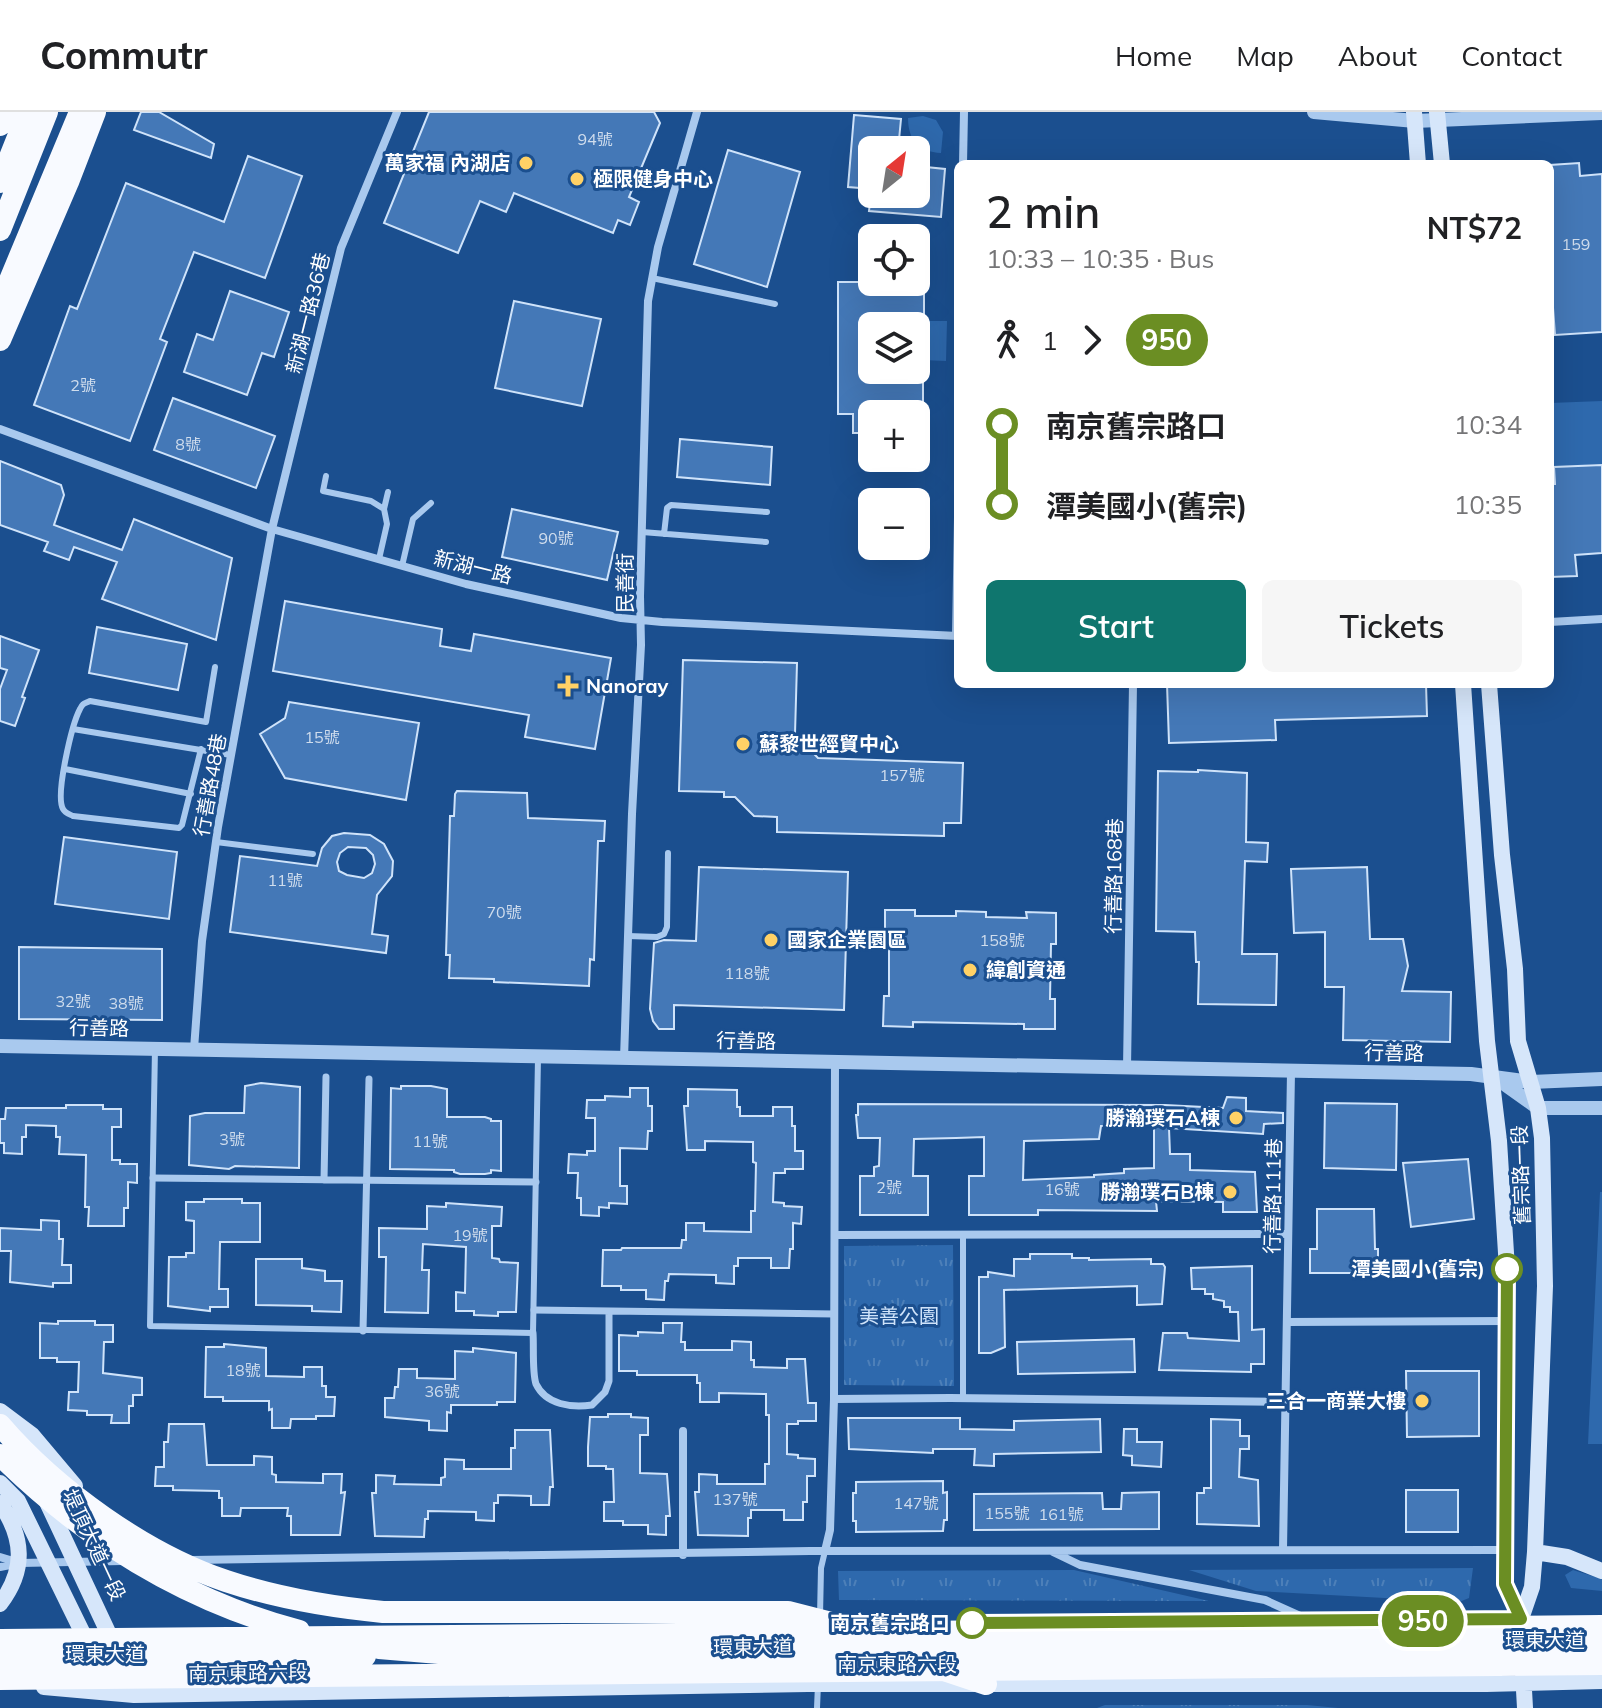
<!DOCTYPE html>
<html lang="en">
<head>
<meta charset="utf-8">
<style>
  body { margin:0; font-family:Mulish,"Noto Sans TC",sans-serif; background:#f6f6f6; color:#202124; height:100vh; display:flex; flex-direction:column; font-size:30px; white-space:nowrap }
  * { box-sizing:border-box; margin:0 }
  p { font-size:26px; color:#757577 }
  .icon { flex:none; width:44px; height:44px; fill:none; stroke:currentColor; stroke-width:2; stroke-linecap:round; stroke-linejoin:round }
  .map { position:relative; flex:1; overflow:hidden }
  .side { position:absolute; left:954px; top:48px; width:600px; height:528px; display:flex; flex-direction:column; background:#fff; border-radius:12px; box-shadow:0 8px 32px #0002 }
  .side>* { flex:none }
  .badge { padding:0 16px; border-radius:26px; font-size:28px; line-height:52px }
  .needle { width:52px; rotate:30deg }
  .fabs { position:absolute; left:858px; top:24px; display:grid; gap:16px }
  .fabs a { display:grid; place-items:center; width:72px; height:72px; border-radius:12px; background:#fff; box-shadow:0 8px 32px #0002; font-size:40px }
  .map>.badge { position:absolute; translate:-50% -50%; box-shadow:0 0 0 4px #fff }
  .legs { display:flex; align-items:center; gap:12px; height:88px; padding:0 32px; font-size:26px }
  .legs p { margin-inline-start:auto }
  .head { display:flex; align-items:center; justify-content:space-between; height:136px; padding:0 32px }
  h1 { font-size:44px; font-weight:600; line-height:60px }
  .primary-button { display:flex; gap:16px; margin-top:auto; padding:16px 32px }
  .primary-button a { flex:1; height:92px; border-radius:12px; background:#0f766e; color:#fff; font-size:32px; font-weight:600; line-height:92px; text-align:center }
  .primary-button a+a { background:#f6f6f6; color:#202124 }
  ul { padding:0 32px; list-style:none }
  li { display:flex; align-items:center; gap:28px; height:80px; font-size:30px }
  li i { display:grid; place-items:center; width:12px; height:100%; margin:0 10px; background:currentColor }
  li i::after { content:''; width:20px; height:20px; margin:-10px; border:6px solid; border-radius:50%; background:#fff }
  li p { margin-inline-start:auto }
  li:first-child i { background:linear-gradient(#0000 50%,currentColor 0) }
  li:last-child i { background:linear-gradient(currentColor 50%,#0000 0) }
  header { display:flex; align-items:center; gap:48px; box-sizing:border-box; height:112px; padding:0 40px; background:#fff; border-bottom:2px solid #e0e0e0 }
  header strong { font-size:38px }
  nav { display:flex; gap:44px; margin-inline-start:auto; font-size:28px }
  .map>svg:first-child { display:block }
  .grass { fill:#2e69ad }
  .park { fill:url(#park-tufts) }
  .building { fill:#4478b7; stroke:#cfe3fa; stroke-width:2; fill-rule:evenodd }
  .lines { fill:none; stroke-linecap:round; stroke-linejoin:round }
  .service { stroke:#a9c9ee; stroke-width:6 }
  .pedestrian { stroke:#a9c9ee; stroke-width:7 }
  .minor { stroke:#a9c9ee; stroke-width:8 }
  .tertiary { stroke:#a9c9ee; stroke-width:14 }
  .secondary { stroke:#d6e6fa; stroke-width:16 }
  .trunk { stroke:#f8faff; stroke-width:22 }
  .trunk-bridge { stroke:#f8faff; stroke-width:22 }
  .line-1-casing { stroke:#fff; stroke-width:18 }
  .line-1 { stroke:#6b8e23; stroke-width:12 }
  .poi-dot { fill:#ffd166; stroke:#1b4f8f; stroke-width:3 }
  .stop-1-dot { fill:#fff; stroke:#6b8e23; stroke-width:4 }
  .labels { text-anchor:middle; stroke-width:6; stroke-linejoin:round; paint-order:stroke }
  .number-label { font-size:16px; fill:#d0dded }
  .poi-label { font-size:20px; font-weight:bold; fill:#fff; stroke:#1b4f8f; text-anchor:start }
  .street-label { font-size:20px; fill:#fff; stroke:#1b4f8f }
  .stop-label { font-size:20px; font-weight:bold; fill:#fff; stroke:#1b4f8f; text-anchor:end }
  .park-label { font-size:20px; fill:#cfe3fa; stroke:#1b4f8f }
</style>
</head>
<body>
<header>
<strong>Commutr</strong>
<nav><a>Home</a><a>Map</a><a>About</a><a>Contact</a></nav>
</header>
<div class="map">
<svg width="1602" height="1596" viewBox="0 0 1602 1596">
  <defs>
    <pattern id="park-tufts" width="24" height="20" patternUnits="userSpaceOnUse" patternTransform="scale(2)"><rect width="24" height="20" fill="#2e69ad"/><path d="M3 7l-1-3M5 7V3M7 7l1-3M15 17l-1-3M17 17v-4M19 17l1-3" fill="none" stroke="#4d80b9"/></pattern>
  </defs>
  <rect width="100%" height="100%" fill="#1b4f8f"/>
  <path class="grass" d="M923,4l13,4 7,12 -2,21c-22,-1 -33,-13 -33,-35z
    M924,209h23l-1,40 -23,-1z
    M1602,289v63l-52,3v-64z
    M1600,1080h2v252h-14z
    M1573,1458l29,9v12l-31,-3 -6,-13z"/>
  <path class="park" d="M953,1133l1,141 -110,-1v-139z
    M1473,1456l-4,30 -10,4 -203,-11 -67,-21z
    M1074,1458l135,31 -370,-1 -1,-29z
    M1105,1593h202l31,3h-241z"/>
  <path class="building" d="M141,0h18l55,32 -3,14 -77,-28z
    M429,0h225l6,11 -31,74 10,5 -9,23 -12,-5 -5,13 -99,-40 -8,19 -26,-11 -22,52 -74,-30z
    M854,3l47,4 -3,31h-26v39l-24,-2z
    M728,38l72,22 -33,115 -73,-23z
    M248,44l54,20 -37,102 -71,-26 -34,87 7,3 -37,99 -96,-36 36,-99 7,3 49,-126 98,39z
    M1579,51l1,13 22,-2v158l-47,3 -5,-68v-46h3l-3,-56z
    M916,54l29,3 -4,48 -72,-6 2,-17h45z
    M838,170h86v44h-52v44h51v44h-51v19h-19v-19h-15z
    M230,179l59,21 -15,45 -12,-4 -15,42 -63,-23 13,-38 16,6z
    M514,189l87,18 -19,87 -87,-18z
    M173,286l102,38 -19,52 -102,-38z
    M680,327l92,8 -2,38 -93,-8z
    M0,349l61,24 3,10 -10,30 68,25 12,-31 98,39 -16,82 -114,-41 15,-37 -43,-15 -5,13 -25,-9 4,-9 -48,-17z
    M1602,353v88l-27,2 2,21 -27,1v-93h5l-1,-17z
    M512,397l106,23 -11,48 -105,-23z
    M285,489l157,28 -2,17 31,5 3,-17 137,24 -16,91 -70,-12 4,-22 -256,-44z
    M97,515l90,17 -9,46 -89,-17z
    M0,524l39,14 -17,47 3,1 -10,28 -15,-5v-32l7,-19 -7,-2z
    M683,548l114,3 -2,71 23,24 145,5 -2,60h-17v13l-167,-4v-15l-23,-1 -19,-19h-11v-5l-45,-1z
    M1167,572h259l1,32 -152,4 1,20 -107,3z
    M289,590l130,21 -13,77 -121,-22 -25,-44 25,-16z
    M1198,658l49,3 -1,69 22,1 -1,19 -22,-1 -3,93h35l-1,51 -78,-1 1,-42h-3l-1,-30 -39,-1 2,-160 40,1z
    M457,679l70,2 1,25 77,3 -1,20h-6l-4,119 -4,-1 -1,27 -95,-4v-3l-45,-1 1,-23h-4l4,-139h4l1,-22z
    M344,721l26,2 14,9 9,17 -1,15 -15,19 -5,39 16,2 -2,17 -156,-21 10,-76 77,10 5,-18 10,-12zM348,735l18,1 7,7 2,9 -3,9 -8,5 -17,-3 -8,-4 -2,-9 3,-9z
    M64,725l113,15 -8,67 -114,-15z
    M699,755l149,5 -4,138 -170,-5v24h-15l-6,-8 -3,-12 4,-66 10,-3 32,1z
    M1367,755l3,72h33l5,27 -6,25 49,1 -1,50 -107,-2 1,-53h-19v-55l-31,1 -3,-64z
    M885,798h30v6h41v-5l30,1v5l41,1 -1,-6 30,1v31h-5l-1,55h5v30h-31v-5l-111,-2v5l-30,-1 1,-30h5v-55h-4z
    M19,835l143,2v71l-143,-1z
    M261,971l39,4 -1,81 -64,-2 -6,3 -40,-4 1,-49 15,-3h39l1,-27z
    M401,974h30l16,3v28h38l6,2v2h10v50l-10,-1v3l-6,1h-25l-6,-2v-2l-64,-1 1,-81 10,1z
    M630,976h18v18h4v25h-4l-1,18 -27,-1v38h7v18l-18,-1v5l-10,-1v9l-18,-1v-17h-4l1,-25h-10l1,-19 18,1v-4h8v-33h-9l1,-18h18v-4l25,1z
    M688,977l49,1v17h3v9h33v-9h19v19h3v25h8v18h-18v4h-11l-1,29 11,1v3l18,1 -1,17 -8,-1v26h-3l-1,19h-18v-10h-33v8h-4v18l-18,-1v-8l-47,-1 -1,7h-3l-1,19 -18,-1v-9h-25v-4h-19l1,-36h18l1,-2h59l1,-8h4v-17h18v8l47,1v-21h4l1,-48 -3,-1v-20l-48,-1v9h-18l-3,-44h4z
    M1227,985l19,1v13l37,2v10l-19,1 -1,10 -94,-6 1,26h20v16l65,2 2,40h-34v-10l-67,-1 1,10 -119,-1v5h-69v-39h15v-39l-28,1 -42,1 -1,37h15v39h-68v-39h14v-9l5,-1 1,-28h-22l-2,-23h2v-11l307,1 58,3zM1101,1014h53v42l-30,1v4l-30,2v2l-71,3 1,-39 75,-2z
    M1325,991l72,1 -1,66 -72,-2z
    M66,993h37v4h18v18h-9v33h8v4h17v19l-9,-1v26h-4v18h-36l1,-19h-4l1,-52 -27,-1 1,-17h-4v-11l-30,-1v12h-4v17l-18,-1v-10h-4v-24h5l1,-11h60z
    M1468,1047l6,60 -63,8 -8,-64z
    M204,1087h38v4h18v39h-40l-1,47h9v18h-18v4l-42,-5 1,-49h17v-4h8v-32l-8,-1v-18h18z
    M446,1091l56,4 -1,19h-9v32l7,1 1,3 18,1 -2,49h-18v4l-24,-1v-4h-18v-19l9,1 1,-46 -43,-3 -1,26h7l-1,43 -43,-1 1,-55h-7v-29l48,1v-23l19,1z
    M1317,1097h57l1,40h3v24h-68v-24h7z
    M41,1108l18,1v18h4l-1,26h9v18h-18v4l-43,-5 1,-31h-11v-23l41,2z
    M1030,1142h42v4h17v2l62,-1v5h12l2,3 -3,37 -25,1v-19l-133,4 1,57 -14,6h-12v-76h9v-5l26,4v-17h16z
    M256,1147h46v9l23,3v10h17l-1,31 -29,-1v-5l-56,-1z
    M1252,1154v64l12,-1v35h-13v8l-92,-2 4,-37h24l1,5 51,3 -1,-29h-8v-5h-6v-6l-11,-2v-5h-8v-5h-13l-1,-21z
    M58,1209h37v4h18v17h-9l-1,31 39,5v17h-9v11h-4v17h-18l1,-8h-25v-4l-19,-1 1,-18h9l1,-30h-22v-4h-17v-35l18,1z
    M663,1211h19l-1,19h4v8h47v-9l19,1v18h3v7l33,1v-9h18l3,44h8v18h-18v3h-11v30l11,1v3l17,1v17h-8v26h-4v18h-19v-10h-33v8h-3v18l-50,-1 -3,-43h4v-18l18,1v9h48v-20h4v-49h-3v-21l-47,-1v9h-19v-19h-3v-8h-60v-4h-18v-36l19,1v-4l25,1z
    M1134,1227l1,33 -117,2 -1,-32z
    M224,1232l42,4v28l38,1v-10h18v19h4v11h9l-1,19h-18v3h-25l-1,9h-18v-19l-3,1v-9h-46v-4h-18l1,-50h18z
    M473,1236l43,5 -1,49h-18v3h-46v8l-4,-1v19l-18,-1v-9l-44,-4v-19h9l1,-11h3l1,-18h18v9l38,1v-28l18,1z
    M1406,1259h73v65l-72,1z
    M608,1302h23v3l17,1v17h-8v38l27,1 3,42h-4v19l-18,-1v-9h-25v-4h-19v-19h10l-1,-33h-7v-3h-18v-19l2,-30h18z
    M848,1306h112v11l54,1v-9l86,-2 1,33 -107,2v12l-20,-1 1,-16h-42v4l-84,-4z
    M1211,1307l29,1v16h9v13h-9l-1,28 19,3 1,46 -62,-2v-31h7v-5h7z
    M169,1312h35l3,41h47v-9l18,1v17l4,1v7l47,1v-9h19l-1,19 4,-1 -5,43h-49v-19h-4l1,-8h-47l-1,8h-18v-18h-3v-7l-46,-1v-4h-18l1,-19h8v-25h4z
    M1124,1317h13v13h25l-1,25 -29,-2v-9l-9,-1z
    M515,1318h35l3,57h-3l-1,18h-18v-9l-33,-1v8h-4v18l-18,-1v-8l-48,-1v8h-3l-1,18 -49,-1 -3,-43h4v-18l19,1 -1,8 47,1v-7l4,-1v-18l19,1v9h47v-21h4z
    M943,1369v12l4,-1v28h-3l-1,11 -87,1v-11h-3v-28h3v-11z
    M1406,1378h52v42h-52z
    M1159,1380v37l-185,1v-36l128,-1 1,16h18l1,-16z"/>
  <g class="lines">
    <path class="service" d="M652,166l123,26
      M326,364l-3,15 48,10 13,8 3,15 -8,35
      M384,397l4,-17
      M642,420l124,10
      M664,422l3,-26 4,-3 96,7
      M402,454l11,-47 18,-16
      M73,617l158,26
      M201,637l-19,76 -3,3 -106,-12c-4,-2 -8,-3 -10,-7 -8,-14 9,-85 17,-100 3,-6 4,-5 10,-8l116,21 9,-55
      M65,657l126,25
      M216,730l97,12
      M628,824l29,1 7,-3 3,-7 1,-74
      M155,936l-5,278 383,7 5,-275
      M963,1122v165
      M820,1504l1,-48 4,-17
      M817,1596l1,-24"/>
    <path class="pedestrian" d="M153,1066l383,4
      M324,1068l2,-103
      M534,1198l300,4
      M363,1219l6,-252
      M533,1221c1,12 -1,40 3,51 10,21 36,24 56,21l13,-13 4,-11v-69"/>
    <path class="minor" d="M963,52l1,-52
      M0,317l272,100 194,55 155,34 41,4 296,14
      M1550,510l52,-3
      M956,524l2,-119
      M194,937l8,-108 16,-114 54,-298 69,-281 56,-136
      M624,947l8,-245 9,-169 -1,-49 8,-295 10,-54 39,-135
      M1127,956l6,-384
      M835,1123l453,-1
      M1287,1210l220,-1
      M834,1287l116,-1 337,4
      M1283,1437l8,-477
      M825,1439l5,-21 4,-131 1,-337
      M1053,1440l27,13 185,35 44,20
      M683,1443v-124
      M0,1445l20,6 102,-2
      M192,1448l618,-9 696,-1
      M0,1455l15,-3"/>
    <path class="tertiary" d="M1314,0l101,9 187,-8
      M0,934l1471,28 60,8 71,-3
      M1496,966l42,30h64"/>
    <path class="secondary" d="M1414,0l4,52
      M1437,0l5,52
      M1463,572l24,357 12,100 8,128 -2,315 16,35v18
      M1489,572l13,171 13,114 3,72 20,67 4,30 3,148 -10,266 -3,35 -11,32
      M0,1299l32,24 43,51
      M0,1371l18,18 71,145
      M46,1388l68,145
      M0,1391c24,35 26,67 0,101
      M1535,1440l32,5 35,14
      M1523,1560l2,36
      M44,1575l90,8 674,-11h678l116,-3"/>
    <path class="trunk" d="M0,13l5,-13
      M0,70l28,-70
      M0,118l47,-118
      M0,192l80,-192
      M1038,1539l564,-5
      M947,1559l39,13"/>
    <path class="trunk-bridge" d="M0,228l68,-158 27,-70
      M0,1313c56,65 145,129 226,156 51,17 104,26 157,31h405l43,11
      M0,1343c85,84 183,145 299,176
      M0,1528l1602,-14
      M379,1536l96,8 581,-4
      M0,1547l365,-3
      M0,1567l1602,-15"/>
  </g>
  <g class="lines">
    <g class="line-1-casing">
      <path id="line-1" d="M972,1511l549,-4 -16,-35 2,-315"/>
    </g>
    <use href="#line-1" class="line-1"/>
  </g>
  <g class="poi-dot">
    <circle cx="526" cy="51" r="8"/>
    <circle cx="577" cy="67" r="8"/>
    <path d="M564 562h8v8h8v8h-8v8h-8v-8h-8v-8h8z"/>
    <circle cx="743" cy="632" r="8"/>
    <circle cx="771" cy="828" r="8"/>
    <circle cx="970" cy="858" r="8"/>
    <circle cx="1236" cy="1006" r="8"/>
    <circle cx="1230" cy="1080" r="8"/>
    <circle cx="1422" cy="1289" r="8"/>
  </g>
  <g class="stop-1-dot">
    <circle cx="1507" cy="1157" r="14"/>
    <circle cx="972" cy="1511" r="14"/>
  </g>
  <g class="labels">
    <g class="number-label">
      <text x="595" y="33">94號</text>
      <text x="1576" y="138">159</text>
      <text x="83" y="279">2號</text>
      <text x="188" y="338">8號</text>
      <text x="556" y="432">90號</text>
      <text x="322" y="631">15號</text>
      <text x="902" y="669">157號</text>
      <text x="285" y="774">11號</text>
      <text x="504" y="806">70號</text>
      <text x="1002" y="834">158號</text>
      <text x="747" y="867">118號</text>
      <text x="73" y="895">32號</text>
      <text x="126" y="897">38號</text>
      <text x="232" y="1033">3號</text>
      <text x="430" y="1035">11號</text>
      <text x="889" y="1081">2號</text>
      <text x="1062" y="1083">16號</text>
      <text x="470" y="1129">19號</text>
      <text x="243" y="1264">18號</text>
      <text x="442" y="1285">36號</text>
      <text x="735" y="1393">137號</text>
      <text x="916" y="1397">147號</text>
      <text x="1007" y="1407">155號</text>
      <text x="1061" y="1408">161號</text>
    </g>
    <g class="poi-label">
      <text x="510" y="58" text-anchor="end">萬家福 內湖店</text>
      <text x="593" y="74">極限健身中心</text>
      <text x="586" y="581">Nanoray</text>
      <text x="759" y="639">蘇黎世經貿中心</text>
      <text x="787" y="835">國家企業園區</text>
      <text x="986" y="865">緯創資通</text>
      <text x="1220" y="1013" text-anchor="end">勝瀚璞石A棟</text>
      <text x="1214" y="1087" text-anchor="end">勝瀚璞石B棟</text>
      <text x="1406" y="1296" text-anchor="end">三合一商業大樓</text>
    </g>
    <g class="street-label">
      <text transform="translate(308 201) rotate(-76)" y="7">新湖一路36巷</text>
      <text transform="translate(473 455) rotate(14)" y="7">新湖一路</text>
      <text transform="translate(625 471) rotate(-90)" y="7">民善街</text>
      <text transform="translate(210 673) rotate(-80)" y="7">行善路48巷</text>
      <text transform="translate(1114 764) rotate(-89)" y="7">行善路168巷</text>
      <text transform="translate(99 916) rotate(1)" y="7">行善路</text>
      <text transform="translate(746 929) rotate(1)" y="7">行善路</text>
      <text transform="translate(1394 941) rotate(1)" y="7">行善路</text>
      <text transform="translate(1521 1063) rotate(-92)" y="7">舊宗路一段</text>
      <text transform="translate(1273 1084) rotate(-89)" y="7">行善路111巷</text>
      <text transform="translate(94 1433) rotate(65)" y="7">堤頂大道一段</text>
      <text x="1545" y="1535">環東大道</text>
      <text transform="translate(753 1535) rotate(-1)" y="7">環東大道</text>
      <text x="105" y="1549">環東大道</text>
      <text x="897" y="1559">南京東路六段</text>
      <text transform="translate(248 1561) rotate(-1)" y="7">南京東路六段</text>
    </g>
    <g class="stop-label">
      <text x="1485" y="1164">潭美國小(舊宗)</text>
      <text x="950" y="1518">南京舊宗路口</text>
    </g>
    <g class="park-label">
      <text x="899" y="1211">美善公園</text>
    </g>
  </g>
</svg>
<div class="fabs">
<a><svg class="needle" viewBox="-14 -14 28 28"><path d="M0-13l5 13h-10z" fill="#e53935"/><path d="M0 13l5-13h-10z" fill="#757577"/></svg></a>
<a><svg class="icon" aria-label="locate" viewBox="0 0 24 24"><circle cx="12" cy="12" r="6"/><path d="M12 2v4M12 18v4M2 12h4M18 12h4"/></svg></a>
<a><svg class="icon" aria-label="layers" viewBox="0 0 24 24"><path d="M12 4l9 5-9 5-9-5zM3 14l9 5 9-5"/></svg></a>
<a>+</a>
<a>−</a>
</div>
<b class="badge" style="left:1423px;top:1509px;background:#6b8e23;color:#fff">950</b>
<section class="side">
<div class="head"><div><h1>2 min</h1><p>10:33 – 10:35 · Bus</p></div><b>NT$72</b></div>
<div class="legs"><svg class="icon" aria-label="walk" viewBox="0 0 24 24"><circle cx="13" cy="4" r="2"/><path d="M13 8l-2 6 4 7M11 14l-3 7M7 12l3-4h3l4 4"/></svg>1<svg class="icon" aria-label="forward" viewBox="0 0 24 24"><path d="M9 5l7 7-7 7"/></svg><b class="badge" style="background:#6b8e23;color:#fff">950</b></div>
<ul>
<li><i style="color:#6b8e23"></i><b>南京舊宗路口</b><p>10:34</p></li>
<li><i style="color:#6b8e23"></i><b>潭美國小(舊宗)</b><p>10:35</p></li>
</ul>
<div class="primary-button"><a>Start</a><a>Tickets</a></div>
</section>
</div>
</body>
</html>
